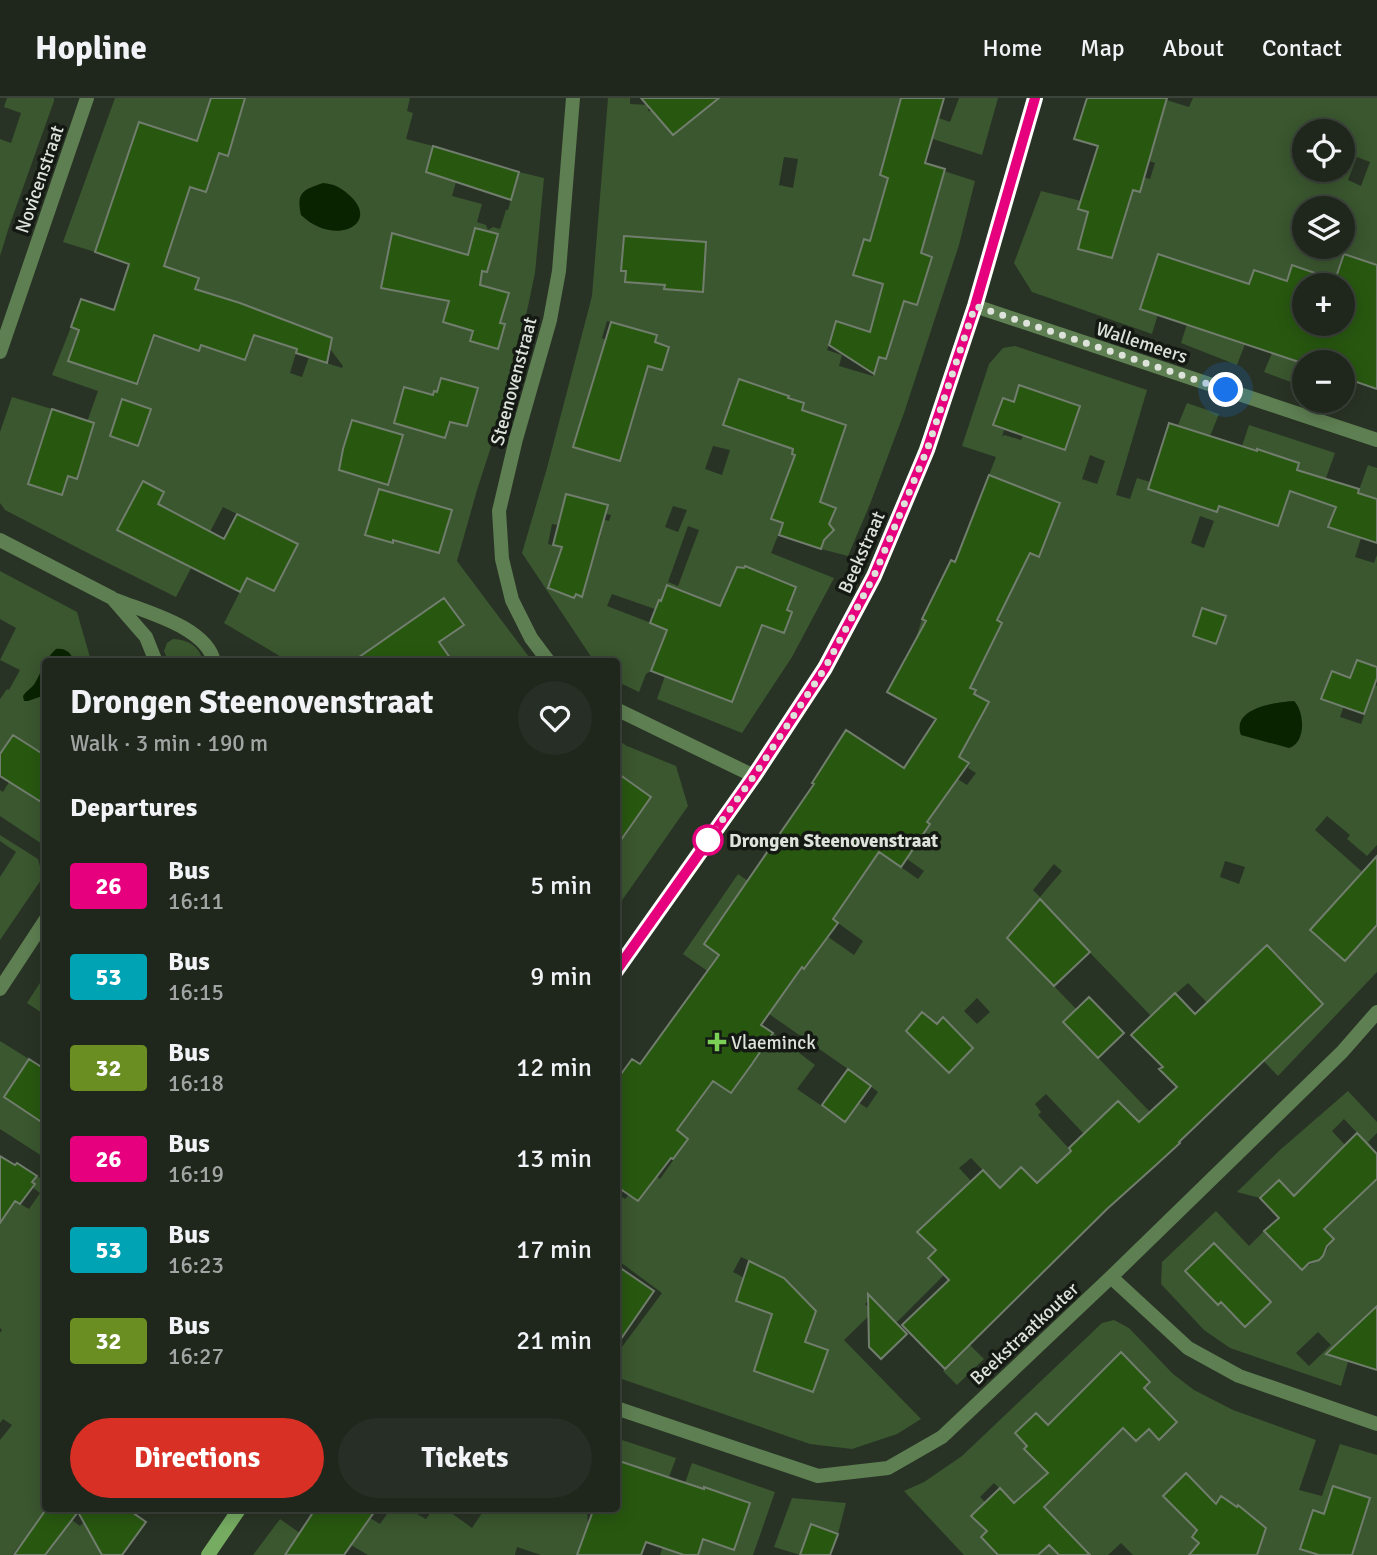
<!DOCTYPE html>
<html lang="en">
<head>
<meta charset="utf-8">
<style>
  body { margin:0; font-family:Signika,sans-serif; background:#272e25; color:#f1f3f6; height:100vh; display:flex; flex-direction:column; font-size:26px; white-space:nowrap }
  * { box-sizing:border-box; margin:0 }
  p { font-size:23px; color:#a1a5a3 }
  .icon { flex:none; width:38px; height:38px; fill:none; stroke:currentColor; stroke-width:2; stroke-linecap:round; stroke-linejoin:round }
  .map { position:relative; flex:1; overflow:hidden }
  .details { position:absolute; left:42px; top:560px; width:578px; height:854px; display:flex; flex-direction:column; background:#1f261c; border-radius:7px; box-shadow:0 4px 18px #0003,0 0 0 2px #3c433b }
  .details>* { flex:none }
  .badge { padding:0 14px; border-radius:5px; font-size:24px; line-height:46px }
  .buttons { position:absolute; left:1292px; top:21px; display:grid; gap:14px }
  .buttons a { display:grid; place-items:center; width:63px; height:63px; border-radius:50%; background:#1f261c; box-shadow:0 4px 18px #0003,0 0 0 2px #3c433b; font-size:35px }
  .you { position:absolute; width:35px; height:35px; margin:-18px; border:5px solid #fff; border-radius:50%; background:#1a73e8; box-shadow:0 0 0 10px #1a73e833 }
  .map>.badge { position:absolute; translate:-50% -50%; box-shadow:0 0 0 4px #fff }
  h2 { padding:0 28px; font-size:26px; line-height:63px }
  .round { display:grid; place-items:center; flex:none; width:74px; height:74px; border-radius:37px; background:#272e25 }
  .headline { display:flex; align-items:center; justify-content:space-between; height:119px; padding:0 28px }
  h1 { font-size:33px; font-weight:700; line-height:52px }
  .button { display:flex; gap:14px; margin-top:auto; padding:14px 28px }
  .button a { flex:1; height:80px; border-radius:42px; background:#d93025; color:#fff; font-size:28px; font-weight:700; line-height:80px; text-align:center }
  .button a+a { background:#272e25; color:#f1f3f6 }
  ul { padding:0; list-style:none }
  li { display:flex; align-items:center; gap:21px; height:91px; padding:0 28px }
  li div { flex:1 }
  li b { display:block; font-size:26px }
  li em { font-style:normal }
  li .badge { min-width:77px; font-weight:700; text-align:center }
  header { display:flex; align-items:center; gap:42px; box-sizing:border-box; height:98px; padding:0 35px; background:#1f261c; border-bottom:2px solid #3c433b }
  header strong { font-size:33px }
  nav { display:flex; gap:38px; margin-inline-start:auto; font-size:24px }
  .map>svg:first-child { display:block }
  .green { fill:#3a572f; fill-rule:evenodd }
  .water { fill:#092300 }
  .building { fill:#285810; stroke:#717d6d; stroke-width:2; fill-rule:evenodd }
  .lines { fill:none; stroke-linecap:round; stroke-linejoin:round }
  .street { stroke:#5e7f52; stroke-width:14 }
  .secondary { stroke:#76ac62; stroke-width:14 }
  .line-casing { stroke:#fff; stroke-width:16 }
  .line { stroke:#e6007e; stroke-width:10 }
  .walk { stroke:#dde3da; stroke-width:7; stroke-dasharray:0 12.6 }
  .stop-dot { fill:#fff; stroke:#e6007e; stroke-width:3.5 }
  .poi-dot { fill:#7ad156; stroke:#151913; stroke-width:2.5 }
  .labels { text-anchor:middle; stroke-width:7; stroke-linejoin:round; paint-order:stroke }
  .street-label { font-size:19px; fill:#dde3da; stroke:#151913 }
  .stop-label { font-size:19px; font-weight:bold; fill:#dde3da; stroke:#151913; text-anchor:start }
  .poi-label { font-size:19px; fill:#dde3da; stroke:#151913; text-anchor:start }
</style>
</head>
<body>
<header>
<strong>Hopline</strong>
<nav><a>Home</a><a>Map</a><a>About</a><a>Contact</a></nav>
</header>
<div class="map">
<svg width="1377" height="1457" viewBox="0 0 1377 1457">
  <rect width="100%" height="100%" fill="#293325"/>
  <path class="green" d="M7,0h47v3l-45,126 -9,29v-117l11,4 10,-30 -17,-6z
    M115,0h295l-3,13 6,2 -7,26 27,7 -7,26 30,10 -4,14 30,8 -5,18 9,3 2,5 5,-3 7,2 6,-19h2l11,-38 25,6 -9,95 -23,109 -35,108 -20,71 75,100h-79l-14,-19 24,-17 -19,-27 -58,40 15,23h-35l-7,-4 -3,4h-68l-64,-38 24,-47 26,15 23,-47 -74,-37 -47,90 -94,-47 -77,-40 -5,-7v-71l12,-35 40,12 -24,75 33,11 37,-104 -46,-16 19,-48 15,5 -10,5 -8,24 25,8 2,-5 44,18 14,-45 10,1 36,12 -4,-61 3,-11 -34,-12 13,-40 -66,-22 -16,48 -32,-10zM204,21l32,10 -8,27 -9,-3 -13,39 -81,-26 72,-25zM295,225l13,5 -7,22 -14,-5zM213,236l37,12 -5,13 -37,-11zM330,251l13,17 -1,2 -33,-11 -7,20 -12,-4 6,-20zM126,302l25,9 -9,25 -7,11 -25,-9 4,-13 4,1zM352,322l19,5 -18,49 -14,-4 4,-21zM143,383l21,11 -6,12 34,19 -19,35 -55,-28zM379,391l73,21 -13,43 -46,-13v2l-28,-8z
    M608,0h22v6l19,1 -1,6h5l20,24 16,-13 -7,-8 19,-16h200l-1,6 50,18 9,-24h39l-16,57 -49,-16 -5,14 -39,-11 -9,33 8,3 56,-7 31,10 -16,64 -55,168 -34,91 -22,52 -27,-7 3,-9 10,-10 -5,-6 -47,-35 -11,30 12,4 -12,30 63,25 -42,79 -50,76 -85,-34 8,-23 67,26 14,-37 -95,6 -5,3 -7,18 -23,-11v-19l-22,-1 -72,-108 25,-85 45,-172zM784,59l14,2 -5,29 -14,-3zM624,138l82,6 -4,50 -38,-4 1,-3 -39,-3v-11l-5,-1zM894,147l38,12 -15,48 -37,-11zM607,223l50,13 -2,8 14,5 -7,23 -14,-4 -5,18 -46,-13 9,-31 -4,-2zM837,223l55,18 -6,20 -7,-2 -6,19 -34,-10 3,-11 -15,-5zM754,286l34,12v2l15,5 -1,7 43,15 -14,42 -39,-13 1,-5 -55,-19zM713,348l17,4 -8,25 -17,-6zM608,407l-2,9 5,1 -2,6 -8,-2 -4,14 4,2 -7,20 -46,-11 4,-20 6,1zM673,408l14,4 -9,22 -13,-5zM688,428l11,4 -21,56 -10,-4zM745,468l51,21 -9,23 5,2 -9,21 -38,-15 -15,-36 8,-15 6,1zM670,488l32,13 -45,6 2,-5 4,2zM612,496l57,20 -5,14 -57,-22z
    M1193,0h184v191l-35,-4h-24l3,-10 -29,-10 -7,21 -17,-6 1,-5 -15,-5c-9,24 -8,48 -16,72l7,2 -8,21 -56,-22 6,-19 -29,-70 -18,54 18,6 -6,20 -120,-42 -18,-29 27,-72 40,10 -2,8 9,3 -10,36 34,10 18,-60 -36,-35 56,16 5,-16 -6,-2 9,-30 5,-32 26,8zM1304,33h38v39h-38zM1357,59l13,5 -9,24 -13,-6zM1304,110h38v39h-38z
    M1305,226h28l-13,38h-16v25l-40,-15 8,-19 16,5 6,-16 4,1z
    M1015,248l132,44 -31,105 14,4 7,-21 13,4 -2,7 27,9 57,-22 17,-51 86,28 -17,47 18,7 -7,20 32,11 -6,19 19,6 3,-8v112l-20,-7 -6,16 26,10v159l-10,11 -20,-17 3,-4 -23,-19 -12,14 62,55 -32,7 -34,38 34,31 32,-36v47l-99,104 -90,-93 -37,33 -112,-116 -31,38 68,71 -12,13 86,90 -11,10 -21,-21 -27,25 2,2 -8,7 -39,-41 -11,10 6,8 -3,3 37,40 -22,13 -16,15 -16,-16 -20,22 -30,-31 -12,10 30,32 -71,32 18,18 -8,8 16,17 -48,48 -25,-25 -6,6 8,8 -29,28 77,79 -24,15 -45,15 -42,-5 -194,-67v-22l46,-62 -46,-34v-66l9,6 4,-4 9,6 -22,-53 44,31 28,-40 -11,-9 20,-27 -24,-17 15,-22 43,29 42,-60 42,32 -18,24 48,33 14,-19 8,5 11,-16 -30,-23 -165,-115 55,-80 116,81 9,-14 -32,-23 34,-46 10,-23 43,30 6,-8 -17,-12 23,-35 -41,-27 67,-19 11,7 9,-12 -8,-5 2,-4 -22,-14 27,-60 -67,-36 9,-19 5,-16 67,30 13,-26 -5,-3 22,-48 -58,-27 7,-16 71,28 21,-54 -71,-28 7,-18 -34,-11 27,-82 14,-16zM1019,287l61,21 -15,44 -42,-14 -2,4 -17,-5 -2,2 2,-7 -11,-4 10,-28 11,4zM1090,357l15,6 -8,23 -15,-5zM1200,418l14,5 -10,27 -13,-5zM1202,510l24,8 -10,28 -23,-8zM1332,573l13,5 -10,28 -14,-5zM1351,588l21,7 -11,31 -21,-7zM1225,763l20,6 -6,17 -19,-7zM1054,766l8,7 -22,26 -7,-7zM737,798l78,58 -10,15 -3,-2 -23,32 -23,-15 2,-3 -54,-37zM977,900l13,14 -13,12 -13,-13zM943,920l30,30 -24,25zM741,1159l25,12 -8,16 -25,-13zM782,1178l34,35 -7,22 -11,-3 -3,9 17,53 -58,-21 13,-42 21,-10 -52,-19 7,-19 29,10z
    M1187,305l32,11 -9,22 -32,-11z
    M1368,367l9,3v31l-19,-6z
    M0,473l77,41 14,49 -45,1 -1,81h-1l-5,8 -26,-16 -13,19v-55l7,-10 2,1 11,-20 -20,-10 16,-32 -16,-9z
    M173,541c16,1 26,7 30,22h-35l-4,-10 3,-8z
    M616,641l11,7 49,20 12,40 -72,103v-88l12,9 23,-33 -35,-25z
    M9,684l36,23v41l-45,-30v-26l3,2z
    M0,737l38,24 5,18 -43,63v-63l16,-25 -16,-11z
    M45,877v40l-18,-12z
    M0,943l29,18 -25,38 41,28v33l-45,-29z
    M1348,993l29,31v11l-9,9 9,12 -33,-35 -12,12 13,14 -20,20 14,14h38v150l-16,-7 -17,15 10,4 -13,45 -111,-38 -26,-18 -43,-46 1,-22 54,-51 33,35 15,-15 38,39c5,-5 10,-6 17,-10 7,-5 9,-15 15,-21l-55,-58 -19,17 -23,-6 43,-42zM1214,1145l56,59 -25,25 -24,-25 -4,2 -32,-33zM1318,1234l13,13 -22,21 -13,-13z
    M37,1078l9,6 1,327 -4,5 29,6 8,6 4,-4 29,33h-75l-17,-12 -9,12h-12v-115l12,-15 -9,-6 -3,4v-90l2,-3 -2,-2v-122l8,5 7,-10 14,8 11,-16 -8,-6 2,-3 -2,-2z
    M1114,1222l15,8 44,46 21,16 39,20 83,30 -17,50 23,6 18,-52 37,11v100h-25l-19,-68 -12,37 -12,-3 -9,28 19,6h-186l-12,-12 -13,12h-38l-14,-3 3,3h-21l13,-13 -57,-59 -14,14 5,5 -13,14 15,15 -6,7 17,17h-34l-60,-64 20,-9 38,-26 140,-133zM1121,1255l16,41 23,10 17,18 -19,17 -9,-10 -13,12 -52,-53zM1036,1315l12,12 7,-6 38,39 -34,34 -14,-16 3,-3 -24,-24 3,-3 -12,-13z
    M970,1247l14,14 -27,26 -14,-14z
    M619,1341l57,19 -7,19 -53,-17v-14z
    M692,1365l83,29 -22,63h-93zM704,1389l29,63 -45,-16z
    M792,1400l54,5 -8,31 -27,-9 -11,30 -26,-8z
    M381,1410l27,1 18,10 7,-10h13l26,19 12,-18 -1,-1h104l1,15 30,11 -6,20h-71l-24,-8 -2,8h-147l-17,-10 19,-27 10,6 7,-10z
    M280,1421l51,36 -43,-4 -3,4h-32z"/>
  <path class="water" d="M323,85c11,1 17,4 25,11 35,29 -13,54 -47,21 -5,-23 2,-25 22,-32z
    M56,551c10,-1 15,4 18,12l-28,1 -1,33 -17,6h-4l-1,-5c3,-5 9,-8 12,-13 7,-12 10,-24 21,-34z
    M1294,603c11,11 12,42 -5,47l-48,-13c-10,-27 35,-33 53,-34z"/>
  <path class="building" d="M211,0h34l-17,58 -9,-3 -13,39 -16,-5 -26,79 35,12 -4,11 45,14 92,35 -5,25 -31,-10 1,-4 -43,-14 -9,25 -44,-15 -2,6 -45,-16 -17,49 -69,-23 11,-31 -8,-3 10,-28 33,11 15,-46 -34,-12 44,-130 58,19z
    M641,0h78l-46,37z
    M901,0h43l-19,65 20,6 -24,84 11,4 -15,48 -13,-4 -18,58 -7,-2 -5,17 -45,-29 7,-24 34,11 13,-48 -30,-9 11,-36 6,2 18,-63 -8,-3z
    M1087,0h80l-27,94 -7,-2 -21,68 -34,-9 10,-37 -10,-3 20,-63 -24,-7z
    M433,48l86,26 -8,28 -85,-28z
    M475,130l23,6 -11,38 -5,-1 -2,14 29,8 -9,30 5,1 -7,25 -28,-8 3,-10 -30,-9 6,-21 -68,-13 11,-55 76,22z
    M624,138l82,6 -3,50 -39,-3 1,-4 -40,-3 1,-11h-5z
    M1158,156l91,30 5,-14 33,11 5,-16 43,15 9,-26 33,11v124l-35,-12v-15h-43l-159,-53zM1304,187h38v39h-38z
    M611,224l46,13 -2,7 14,5 -7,23 -14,-4 -28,95 -47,-14z
    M441,280l37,10 -11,38 -17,-4 -5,16 -51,-15 10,-36 29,8 1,-4 3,1z
    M739,281l50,17 -1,2 16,5 -2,7 44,15 -26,77 16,6 -7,16 5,6 -10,10 -3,9 -42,-14 4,-12 -12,-4 24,-64 -3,-1 1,-5 -70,-24z
    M1019,287l61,21 -15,44 -72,-25 10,-27 11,4z
    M122,301l29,10 -13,37 -28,-10z
    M52,311l42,14 -17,56 -9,-3 -6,19 -34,-11z
    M352,322l51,15 -15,50 -49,-15 4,-21z
    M1169,325l88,28v-2l42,14 -2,7 62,19 -1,4 19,6v44l-49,-16 8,-20 -46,-16 -12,35 -59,-20 -2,6 -69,-23z
    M989,377l71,28 -21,54 -9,-4 -33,67 5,3 -32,65 6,2 -2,4 15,8 -30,55 10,6 -42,59 3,2 -29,43 -22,-15 -46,67 5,4 -34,46 -2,-2 -41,58 12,8 -21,31 -21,29 -18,-12 -36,49 11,9 -15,20 -2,-1 -33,43 -22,-15v-105l16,-22 8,5 79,-109 -15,-11 110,-160 -2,-1 34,-53 58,38 32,-49 -49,-27 39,-71 -4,-2 29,-59 4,2z
    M143,383l21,11 -6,12 66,35 13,-25 61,30 -24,47 -27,-13 -7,14 -123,-62z
    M379,391l73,21 -13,43 -46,-13v3l-28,-8z
    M566,396l42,11 -26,92 -6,-3 -2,4 -26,-10 14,-41 -9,-2z
    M745,468l51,21 -9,23 5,2 -8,21 -22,-8 -30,77 -81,-31 16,-41 -17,-7 9,-23 2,1 6,-16 53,21 17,-39 7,1z
    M444,500l20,27 -25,17 14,20h-101z
    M1202,510l24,8 -10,28 -23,-8z
    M1357,562l20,7v11l-13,36 -43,-15 11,-28 18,7z
    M13,637l33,21v49l-46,-29v-22z
    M616,674l35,25 -35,50z
    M1377,758v69l-32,36 -35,-31z
    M1040,801l50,53 -36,34 -47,-48z
    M1267,847l56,59 -144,138 1,1 -24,22 -49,44 -162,160 -43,-44 47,-45 -21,-22 8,-8 -19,-18 66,-62 17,18 21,-21 16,16 34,-32 -2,-3 49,-47 21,21 38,-35 -18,-18 4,-2 -32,-32 44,-42 20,21z
    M1089,899l35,36 -26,25 -35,-36z
    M922,914l15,12 6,-7 30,31 -24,25 -43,-42z
    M29,961l17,11v55l-42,-28z
    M848,971l23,17 -26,36 -23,-17z
    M1357,1035l20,21v25l-53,50 10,10 -7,7 -4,10 -4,4 -10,3 -7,7 -38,-39 15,-13 -19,-20 19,-18 15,16z
    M0,1058l15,9 2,-2 20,13 -5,6 3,2 -15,20 -5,-3 -15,22z
    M1214,1145l57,59 -26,25 -24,-25 -3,3 -33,-34z
    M749,1163l35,17 32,33 -11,31 23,8 -15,42 -59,-21 18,-57 -36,-13z
    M616,1167l38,26 -38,55z
    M868,1196l39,40 -26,25 -12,-12z
    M1377,1208v64l-51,-16z
    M1121,1254l29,30 -6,6 33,34 -18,18 -10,-11 -13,12 -13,-13 -79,79 46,48h-31l-10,-10 -11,10h-40l-17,-18 6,-6 -16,-15 29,-28 14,15 34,-30 -24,-24 3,-3 -12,-13 21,-20 12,12z
    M616,1362l88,29v-2l46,16 -16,47 -31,-11 -5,16h-14l-38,-13 -5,13h-64l17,-47h22z
    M1186,1375l30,31 5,-8 16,11 1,-2 28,23 -9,27h-68l10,-12 -7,-6 5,-7 -34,-34z
    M1333,1388l37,12 -18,57h-33l-19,-6 13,-39 11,4z
    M47,1410h79l20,14 -24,33h-20l-24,-43 -33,43h-31z
    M316,1410h61l-33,47h-59z
    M811,1426l27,10 -8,21h-30z"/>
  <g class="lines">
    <path class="street" d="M975,208l402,134
      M0,254l87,-254
      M0,442l112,58 34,39 10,25
      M116,502c29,12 91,27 98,62
      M549,564l-18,-24 -19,-38 -10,-41 -3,-48 17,-72 34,-119 9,-49 14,-173
      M616,611l138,67
      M0,891l46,-70
      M1111,1179l77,71 51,28 138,48
      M616,1310l202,68 70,-8 54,-31 169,-160 231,-225 35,-40"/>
    <path class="secondary" d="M616,873c90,-127 188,-253 257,-393 12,-24 21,-49 31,-73 55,-132 92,-270 131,-407
      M208,1457l32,-47"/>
  </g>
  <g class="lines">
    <g class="line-casing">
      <path id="line" d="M616,873l138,-195 71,-108 49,-92 53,-126 48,-144 60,-208"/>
    </g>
    <use href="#line" class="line"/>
    <path class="walk" d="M708,742l46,-64 71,-108 49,-92 53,-126 48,-144 251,84"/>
  </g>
  <circle class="stop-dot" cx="708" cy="742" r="14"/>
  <path class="poi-dot" d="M713.5 933.5h7v7h7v7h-7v7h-7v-7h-7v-7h7z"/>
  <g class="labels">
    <g class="street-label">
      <text transform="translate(39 81) rotate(-71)" y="7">Novicenstraat</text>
      <text transform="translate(1142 244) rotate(18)" y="7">Wallemeers</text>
      <text transform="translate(513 283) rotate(-75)" y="7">Steenovenstraat</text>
      <text transform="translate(861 454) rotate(-66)" y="7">Beekstraat</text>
      <text transform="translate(1024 1235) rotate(-43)" y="7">Beekstraatkouter</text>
    </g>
    <g class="stop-label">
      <text x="729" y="749">Drongen Steenovenstraat</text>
    </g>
    <g class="poi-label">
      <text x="731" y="951">Vlaeminck</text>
    </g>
  </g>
</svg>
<div class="buttons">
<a><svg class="icon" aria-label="locate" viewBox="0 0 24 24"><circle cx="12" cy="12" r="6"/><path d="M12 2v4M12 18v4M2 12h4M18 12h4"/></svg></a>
<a><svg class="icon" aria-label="layers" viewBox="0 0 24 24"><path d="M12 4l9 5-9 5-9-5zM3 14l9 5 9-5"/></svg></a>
<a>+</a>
<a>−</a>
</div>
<div class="you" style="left:1226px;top:292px"></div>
<section class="details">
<div class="headline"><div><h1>Drongen Steenovenstraat</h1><p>Walk · 3 min · 190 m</p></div><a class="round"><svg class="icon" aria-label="heart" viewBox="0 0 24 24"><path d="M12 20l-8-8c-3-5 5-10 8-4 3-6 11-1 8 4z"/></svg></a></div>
<h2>Departures</h2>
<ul>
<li><span class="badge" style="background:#e6007e;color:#fff">26</span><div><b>Bus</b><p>16:11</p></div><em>5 min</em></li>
<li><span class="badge" style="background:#00a3b4;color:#fff">53</span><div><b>Bus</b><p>16:15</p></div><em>9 min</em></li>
<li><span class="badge" style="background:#6b8e23;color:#fff">32</span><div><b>Bus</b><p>16:18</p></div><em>12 min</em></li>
<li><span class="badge" style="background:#e6007e;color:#fff">26</span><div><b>Bus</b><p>16:19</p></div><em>13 min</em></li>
<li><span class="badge" style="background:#00a3b4;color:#fff">53</span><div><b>Bus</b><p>16:23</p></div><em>17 min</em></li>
<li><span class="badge" style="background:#6b8e23;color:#fff">32</span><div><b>Bus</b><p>16:27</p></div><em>21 min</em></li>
</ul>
<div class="button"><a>Directions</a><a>Tickets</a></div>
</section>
</div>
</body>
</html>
